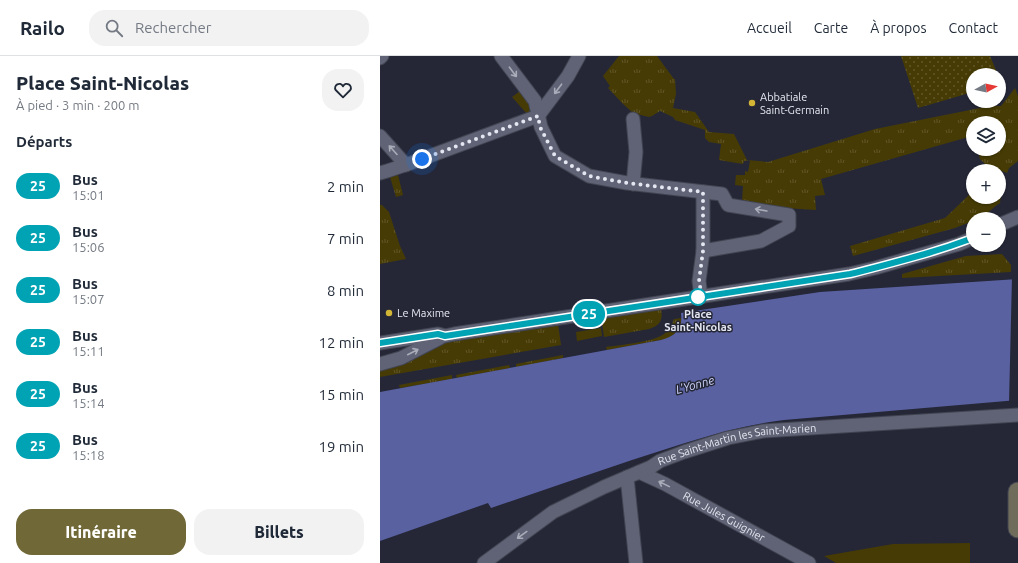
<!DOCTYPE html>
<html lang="fr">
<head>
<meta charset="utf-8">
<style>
  body { margin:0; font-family:Ubuntu,sans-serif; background:#f2f2f3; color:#1f2937; height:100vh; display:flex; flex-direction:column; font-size:15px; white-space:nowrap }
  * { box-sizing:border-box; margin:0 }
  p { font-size:13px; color:#747a83 }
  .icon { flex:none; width:22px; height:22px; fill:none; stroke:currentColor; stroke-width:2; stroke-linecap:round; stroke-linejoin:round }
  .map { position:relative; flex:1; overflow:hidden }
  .side { display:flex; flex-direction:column; background:#fff; width:380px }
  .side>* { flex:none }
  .badge { padding:0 8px; border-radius:13px; font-size:14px; line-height:26px }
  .needle { width:26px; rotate:82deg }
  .controls { position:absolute; left:586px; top:12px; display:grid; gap:8px }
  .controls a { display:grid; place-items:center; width:40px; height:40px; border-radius:50%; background:#fff; box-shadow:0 1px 3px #0004; font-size:20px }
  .you { position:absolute; width:20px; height:20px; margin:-10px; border:3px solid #fff; border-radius:50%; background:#1a73e8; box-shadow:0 0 0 6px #1a73e833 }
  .map>.badge { position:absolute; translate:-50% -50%; box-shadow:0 0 0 2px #fff }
  h2 { padding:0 16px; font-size:15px; line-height:36px }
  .round { display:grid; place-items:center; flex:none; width:42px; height:42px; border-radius:16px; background:#f2f2f3 }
  .head { display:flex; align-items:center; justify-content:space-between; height:68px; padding:0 16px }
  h1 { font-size:19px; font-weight:800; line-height:30px }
  .cta { display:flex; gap:8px; margin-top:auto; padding:8px 16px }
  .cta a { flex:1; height:46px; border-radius:16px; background:#706836; color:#fff; font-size:16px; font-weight:800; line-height:46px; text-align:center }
  .cta a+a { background:#f2f2f3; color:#1f2937 }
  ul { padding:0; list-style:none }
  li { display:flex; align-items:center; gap:12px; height:52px; padding:0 16px }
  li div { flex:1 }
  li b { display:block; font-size:15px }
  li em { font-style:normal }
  li .badge { min-width:44px; font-weight:700; text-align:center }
  header { display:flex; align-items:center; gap:24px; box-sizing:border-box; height:56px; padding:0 20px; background:#fff; border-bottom:1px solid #e0e1e3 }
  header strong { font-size:19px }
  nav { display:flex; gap:22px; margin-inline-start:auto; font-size:14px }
  .search { width:280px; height:36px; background:#f2f2f3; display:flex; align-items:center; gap:10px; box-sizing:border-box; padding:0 14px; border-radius:16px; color:#747a83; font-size:15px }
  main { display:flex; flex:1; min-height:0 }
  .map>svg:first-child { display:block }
  .grass { fill:url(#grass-tufts) }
  .park { fill:#463b04 }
  .garden { fill:url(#garden-dots) }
  .water { fill:#5961a1 }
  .pier { fill:#252737 }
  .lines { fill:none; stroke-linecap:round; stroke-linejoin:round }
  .minor-casing { stroke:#414451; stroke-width:15 }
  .secondary-casing { stroke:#414451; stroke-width:21 }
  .minor { stroke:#606375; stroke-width:13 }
  .secondary { stroke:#706c5b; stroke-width:19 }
  .oneway { stroke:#a9acb9 }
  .line-casing { stroke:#fff; stroke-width:9 }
  .line { stroke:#00a3b4; stroke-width:6 }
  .walk { stroke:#e4e7f1; stroke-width:4; stroke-dasharray:0 7.2 }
  .poi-dot { fill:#d3b635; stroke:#252737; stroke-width:1.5 }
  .stop-dot { fill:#fff; stroke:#00a3b4; stroke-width:2 }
  .labels { text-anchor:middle; stroke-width:3; stroke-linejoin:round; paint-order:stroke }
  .poi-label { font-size:11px; fill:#e4e7f1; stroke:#252737; text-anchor:start }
  .stop-label { font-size:11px; font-weight:bold; fill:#e4e7f1; stroke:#252737 }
  .street-label { font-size:11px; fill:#e4e7f1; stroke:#252737 }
  .water-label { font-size:12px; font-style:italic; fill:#cdd4fa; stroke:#252737 }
</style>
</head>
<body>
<header>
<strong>Railo</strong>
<div class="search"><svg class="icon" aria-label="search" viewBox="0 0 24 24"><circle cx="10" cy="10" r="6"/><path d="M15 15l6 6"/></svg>Rechercher</div>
<nav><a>Accueil</a><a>Carte</a><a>À propos</a><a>Contact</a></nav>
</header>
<main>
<section class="side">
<div class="head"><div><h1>Place Saint-Nicolas</h1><p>À pied · 3 min · 200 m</p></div><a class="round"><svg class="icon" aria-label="heart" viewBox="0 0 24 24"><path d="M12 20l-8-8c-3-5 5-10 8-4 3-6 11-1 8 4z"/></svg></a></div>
<h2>Départs</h2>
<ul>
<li><span class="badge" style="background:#00a3b4;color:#fff">25</span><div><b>Bus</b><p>15:01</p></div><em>2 min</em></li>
<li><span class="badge" style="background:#00a3b4;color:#fff">25</span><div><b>Bus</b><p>15:06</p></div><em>7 min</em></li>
<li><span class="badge" style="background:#00a3b4;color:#fff">25</span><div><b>Bus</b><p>15:07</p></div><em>8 min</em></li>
<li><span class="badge" style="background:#00a3b4;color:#fff">25</span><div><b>Bus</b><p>15:11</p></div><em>12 min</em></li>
<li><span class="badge" style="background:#00a3b4;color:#fff">25</span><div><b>Bus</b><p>15:14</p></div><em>15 min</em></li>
<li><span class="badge" style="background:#00a3b4;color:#fff">25</span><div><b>Bus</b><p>15:18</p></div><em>19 min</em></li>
</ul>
<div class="cta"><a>Itinéraire</a><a>Billets</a></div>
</section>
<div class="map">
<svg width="638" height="507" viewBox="0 0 638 507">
  <defs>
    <pattern id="grass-tufts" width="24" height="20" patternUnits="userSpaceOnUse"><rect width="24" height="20" fill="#463b04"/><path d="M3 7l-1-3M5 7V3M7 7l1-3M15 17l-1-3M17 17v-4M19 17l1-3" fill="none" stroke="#615729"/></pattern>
    <pattern id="garden-dots" width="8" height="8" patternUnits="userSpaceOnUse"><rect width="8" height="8" fill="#463b04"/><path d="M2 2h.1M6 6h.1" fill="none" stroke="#615729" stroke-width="1.8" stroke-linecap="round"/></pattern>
  </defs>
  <rect width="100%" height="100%" fill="#252737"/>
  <path class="grass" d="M239,0h38l17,23h1l1,15 -3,14 22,4 14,20 25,2 13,26 21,2 107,-33 115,-23h11l14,-18 3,8v65l-9,7 -2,5 -21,-8 -6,-6 -3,-10h22v-26h-26v16l-1,-3 -151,43 4,16 -10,1 1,14 -31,-2 -43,-7 1,-15 -8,-1 1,-10h9v-4l3,1 2,-11 -2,-1 -2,1h-2l-1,3 -24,-4 2,-16 -12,-2 -4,-4v-8l-30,-10 -2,-3 -13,-6 -8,5 -3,1 -13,-3 -3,-1 -10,-9 -15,-16 2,-2 -7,-10z
    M143,33l2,2 8,22 -5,2 -16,-18z
    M18,119l5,20 -7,2 -6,-20z
    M593,125v16h26v-10l3,1 -2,15c-8,5 -17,16 -27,16v2l-18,7 -102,28 -3,-10 95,-28 27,-26 -4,-6z
    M0,149h2l7,7 11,34 6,13 -26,5z
    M622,198l9,11v7l-109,6v-4l64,-18z
    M281,252c2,12 0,17 -12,21l-45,8 -3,-20z
    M302,262c0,10 -7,17 -16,21l-59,11 -1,-3c15,-2 47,-5 58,-13 5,-4 8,-10 10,-15z
    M178,268l3,21 -181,32v-8l60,-27z
    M183,299v3l-47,9v-3z
    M129,309l1,3 -53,10 -1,-3z
    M72,319v4l-52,9 -1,-3z"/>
  <path class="park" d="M221,272l1,8 -25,5 -1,-9z
    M590,487v20h-134l-12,-7 69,-12z"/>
  <path class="garden" d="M521,0h89l8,19h-25v17l-55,16z"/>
  <path class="water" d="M638,223v121l-234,20c-52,6 -102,24 -152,40 -47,16 -94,32 -141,48l-3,-5 -108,38v-149l281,-52c15,-4 22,-11 20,-27l139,-21z"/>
  <path class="pier" d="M632,221h6v125l-9,1z"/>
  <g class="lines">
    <g class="minor-casing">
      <g id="minor">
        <path d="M121,0l34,45 6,26 14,29 34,20 38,7 95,11 6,11 61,10v11l-28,15 -58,10"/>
        <path d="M0,2l2,-2"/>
        <path d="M253,63l3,33 -3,32"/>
        <path d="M0,80l26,29"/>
        <path d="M0,117l7,-2 24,-8 127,-47 30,-40 11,-20"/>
        <path d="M619,169l19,-8"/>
        <path d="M321,241l-2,-16 4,-30v-59"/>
        <path d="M0,287l58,-9 7,2 9,-2 395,-60 26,-6 84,-24 14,-6"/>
        <path d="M0,308l21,-6 39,-20"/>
        <path id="s1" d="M259,416l26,12 144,79"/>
        <path d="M247,421l9,86"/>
        <path id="s2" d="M104,507l69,-51 51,-25 47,-20 9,-6 24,-9 44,-14 35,-7 255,-16"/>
      </g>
    </g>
    <g class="secondary-casing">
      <path id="secondary" d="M638,436v36"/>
    </g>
    <use href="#minor" class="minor"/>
    <use href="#secondary" class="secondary"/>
  </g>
  <defs><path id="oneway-shaft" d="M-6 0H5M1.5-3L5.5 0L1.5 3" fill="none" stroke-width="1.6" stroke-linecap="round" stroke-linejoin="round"/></defs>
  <g class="oneway">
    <use href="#oneway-shaft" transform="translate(133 16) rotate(53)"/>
    <use href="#oneway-shaft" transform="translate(178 33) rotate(127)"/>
    <use href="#oneway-shaft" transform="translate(13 94) rotate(-132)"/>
    <use href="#oneway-shaft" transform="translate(381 154) rotate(-170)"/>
    <use href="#oneway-shaft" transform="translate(33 296) rotate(-27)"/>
    <use href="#oneway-shaft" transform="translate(284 428) rotate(-154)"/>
    <use href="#oneway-shaft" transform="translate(142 479) rotate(144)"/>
  </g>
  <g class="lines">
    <g class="line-casing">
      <path id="line" d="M0,287l58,-9 7,2 405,-62c25,-6 50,-13 75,-20 17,-5 32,-10 48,-16"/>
    </g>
    <use href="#line" class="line"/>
    <path class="walk" d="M42,103l116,-43 2,11 15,29 34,20 38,7 76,9v59l-4,30 3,16h-5h1"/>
  </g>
  <g class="poi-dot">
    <circle cx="372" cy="47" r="4"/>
    <circle cx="9" cy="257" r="4"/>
  </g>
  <circle class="stop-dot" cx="318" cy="241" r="8"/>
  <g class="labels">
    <g class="poi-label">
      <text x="380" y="45">Abbatiale<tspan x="380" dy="13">Saint-Germain</tspan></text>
      <text x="17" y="261">Le Maxime</text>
    </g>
    <g class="stop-label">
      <text x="318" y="262">Place<tspan x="318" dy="13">Saint-Nicolas</tspan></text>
    </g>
    <g class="street-label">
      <text dy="4" stroke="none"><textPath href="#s2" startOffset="284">Rue Saint-Martin les Saint-Marien</textPath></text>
      <text dy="4" stroke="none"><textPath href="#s1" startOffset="96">Rue Jules Guignier</textPath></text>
    </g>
    <g class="water-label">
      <text transform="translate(315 329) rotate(-15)" y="4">L'Yonne</text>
    </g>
  </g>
</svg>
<div class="controls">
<a><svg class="needle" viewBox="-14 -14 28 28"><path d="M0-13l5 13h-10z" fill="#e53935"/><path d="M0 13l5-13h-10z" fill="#747a83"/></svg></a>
<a><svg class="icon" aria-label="layers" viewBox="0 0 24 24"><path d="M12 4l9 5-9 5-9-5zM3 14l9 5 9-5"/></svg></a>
<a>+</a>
<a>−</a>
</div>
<div class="you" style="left:42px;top:103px"></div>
<b class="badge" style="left:209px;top:258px;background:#00a3b4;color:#fff">25</b>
</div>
</main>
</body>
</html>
